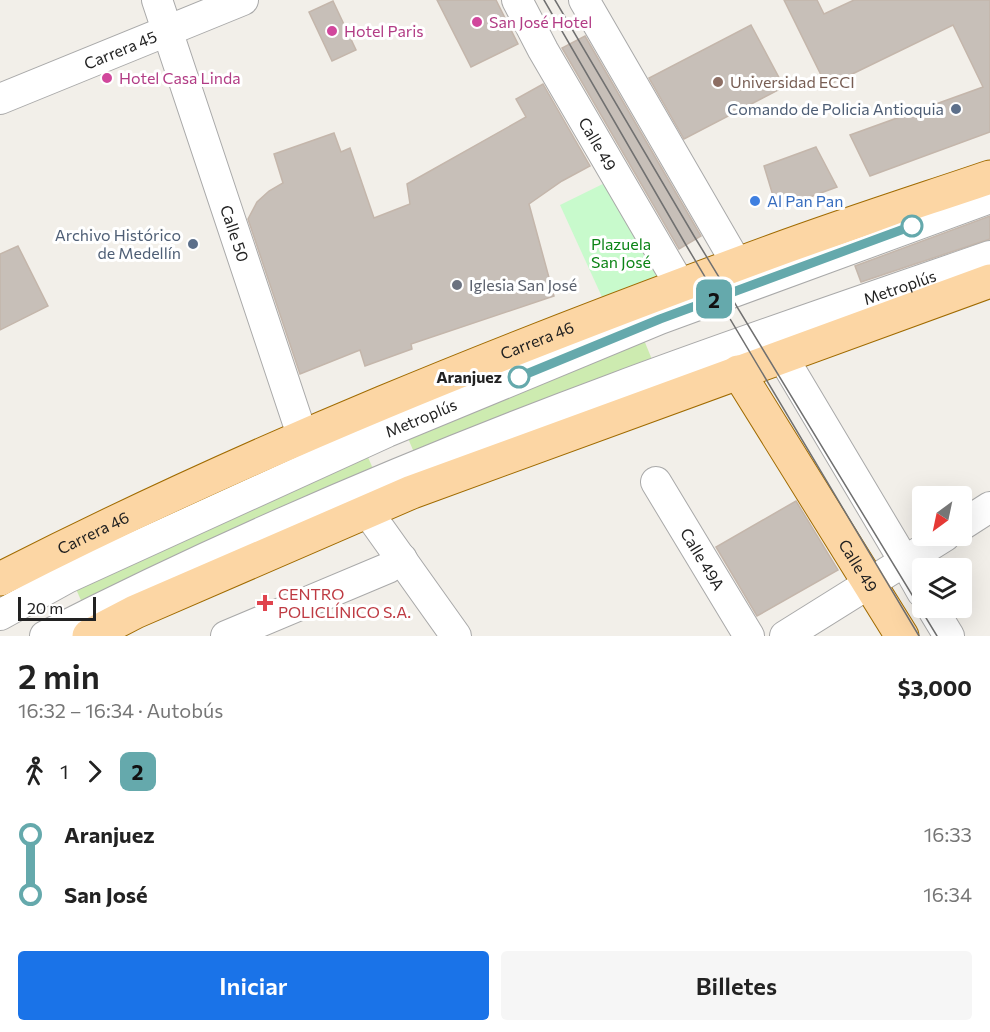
<!DOCTYPE html>
<html lang="es">
<head>
<meta charset="utf-8">
<style>
  body { margin:0; font-family:Commissioner,sans-serif; background:#f6f6f6; color:#222; height:100vh; display:flex; flex-direction:column; font-size:22px; white-space:nowrap }
  * { box-sizing:border-box; margin:0 }
  p { font-size:20px; color:#767676 }
  .icon { flex:none; width:33px; height:33px; fill:none; stroke:currentColor; stroke-width:2; stroke-linecap:round; stroke-linejoin:round }
  .map { position:relative; height:636px; overflow:hidden }
  .details { display:flex; flex-direction:column; background:#fff; flex:1 }
  .details>* { flex:none }
  .badge { padding:0 12px; border-radius:9px; font-size:21px; line-height:39px }
  .needle { width:39px; rotate:213deg }
  .tools { position:absolute; left:912px; top:486px; display:grid; gap:12px }
  .tools a { display:grid; place-items:center; width:60px; height:60px; border-radius:6px; background:#fff; box-shadow:0 6px 24px #0002; font-size:30px }
  .scale { position:absolute; left:18px; bottom:15px; width:78px; box-sizing:border-box; padding-left:6px; border:3px solid #222; border-top:0; font-size:16px; line-height:21px; white-space:nowrap; color:#222; -webkit-text-stroke:4px #fff; paint-order:stroke }
  .map>.badge { position:absolute; translate:-50% -50%; box-shadow:0 0 0 3px #fff }
  .legs { display:flex; align-items:center; gap:9px; height:66px; padding:0 18px; font-size:20px }
  .legs p { margin-inline-start:auto }
  .head { display:flex; align-items:center; justify-content:space-between; height:102px; padding:0 18px }
  h1 { font-size:33px; font-weight:600; line-height:45px }
  .primary-button { display:flex; gap:12px; margin-top:auto; padding:12px 18px }
  .primary-button a { flex:1; height:69px; border-radius:6px; background:#1a73e8; color:#fff; font-size:24px; font-weight:600; line-height:69px; text-align:center }
  .primary-button a+a { background:#f6f6f6; color:#222 }
  ul { padding:0 18px; list-style:none }
  li { display:flex; align-items:center; gap:21px; height:60px; font-size:22px }
  li i { display:grid; place-items:center; width:9px; height:100%; margin:0 8px; background:currentColor }
  li i::after { content:''; width:15px; height:15px; margin:-8px; border:4px solid; border-radius:50%; background:#fff }
  li p { margin-inline-start:auto }
  li:first-child i { background:linear-gradient(#0000 50%,currentColor 0) }
  li:last-child i { background:linear-gradient(currentColor 50%,#0000 0) }
  .map>svg:first-child { display:block }
  .grass { fill:#cdebb0 }
  .park { fill:#c8facc }
  .building { fill:#c7bfb8; stroke:#c4b6ab; stroke-width:1.5 }
  .lines { fill:none; stroke-linecap:round; stroke-linejoin:round }
  .minor-casing { stroke:#a9a9a9; stroke-width:32 }
  .major-casing { stroke:#a06b00; stroke-width:35 }
  .minor { stroke:#fff; stroke-width:30 }
  .major { stroke:#fcd6a4; stroke-width:33 }
  .tram { stroke:#707070; stroke-width:1.5 }
  .line-1-casing { stroke:#fff; stroke-width:14 }
  .line-1 { stroke:#65a9ac; stroke-width:9 }
  .hotel-dot { fill:#d1479c; stroke:#fff; stroke-width:2 }
  .education-dot { fill:#8d6e63; stroke:#fff; stroke-width:2 }
  .service-dot { fill:#5c6f8a; stroke:#fff; stroke-width:2 }
  .shop-dot { fill:#3f7fe0; stroke:#fff; stroke-width:2 }
  .stop-1-dot { fill:#fff; stroke:#65a9ac; stroke-width:3 }
  .worship-dot { fill:#6b7280; stroke:#fff; stroke-width:2 }
  .health-dot { fill:#e0444e; stroke:#fff; stroke-width:2 }
  .labels { text-anchor:middle; stroke-width:6; stroke-linejoin:round; paint-order:stroke }
  .hotel-label { font-size:16px; fill:#b23c85; stroke:#fff; text-anchor:start }
  .street-label { font-size:16px; fill:#222; stroke:#fff }
  .education-label { font-size:16px; fill:#785e54; stroke:#fff; text-anchor:start }
  .service-label { font-size:16px; fill:#4e5e75; stroke:#fff; text-anchor:end }
  .shop-label { font-size:16px; fill:#366cbe; stroke:#fff; text-anchor:start }
  .park-label { font-size:16px; fill:#0c8416; stroke:#fff }
  .worship-label { font-size:16px; fill:#5b616d; stroke:#fff; text-anchor:start }
  .stop-label { font-size:16px; font-weight:bold; fill:#222; stroke:#fff; text-anchor:end }
  .health-label { font-size:16px; fill:#be3a42; stroke:#fff; text-anchor:start }
</style>
</head>
<body>
<div class="map">
<svg width="990" height="636" viewBox="0 0 990 636">
  <rect width="100%" height="100%" fill="#f2efe9"/>
  <path class="grass" d="M644,340l9,22 -237,95 -9,-21z
    M367,455l7,16 -291,134 -7,-16z"/>
  <path class="park" d="M617,177l55,95 -70,25 -42,-92z"/>
  <path class="building" d="M437,0h59l22,44 -47,23z
    M784,0h33l7,14 30,-14h136v132l-120,44 -20,-41 133,-48 -30,-62 -111,54 -16,6z
    M333,1l23,49 -24,11 -23,-49z
    M751,25l33,62 -100,52 -35,-61z
    M585,36l116,200 -22,13 -117,-201z
    M543,84l47,82 -28,15 -33,23 25,92 -143,48 1,5 -47,17 -5,-16 -60,24 -52,-155 9,-17 12,-11 14,-8 -9,-29 60,-21 7,19 9,-4 24,70 36,-14 -3,-20 119,-67 -10,-18z
    M816,147l21,40 -60,22 -13,-43z
    M990,216v23l-129,43 -6,-16z
    M18,246l30,60 -48,24v-76z
    M796,501l42,69 -81,46 -41,-69z"/>
  <g class="lines">
    <g class="minor-casing">
      <g id="minor">
        <path id="s1" d="M157,0l145,435"/>
        <path id="s2" d="M517,0l26,50 137,235"/>
        <path d="M584,0l153,264"/>
        <path id="s3" d="M0,99l243,-99"/>
        <path d="M782,356l118,198"/>
        <path id="s4" d="M656,482l93,154"/>
        <path d="M367,511l89,125"/>
        <path d="M962,525l28,-18"/>
        <path d="M909,569l13,23"/>
        <path d="M932,608l17,28"/>
        <path id="s5" d="M0,615l67,-37 320,-146 273,-113 330,-121"/>
        <path id="s6" d="M45,636c184,-94 374,-175 568,-247 125,-47 251,-89 377,-133"/>
        <path d="M226,636l162,-68 14,-9"/>
        <path d="M785,636l160,-100"/>
      </g>
    </g>
    <g class="major-casing">
      <g id="major">
        <path id="s7" d="M738,372l164,264"/>
        <path id="s8" d="M0,579c252,-129 511,-232 776,-329 71,-26 143,-49 214,-73"/>
        <path d="M89,636l46,-24 277,-120 578,-211"/>
      </g>
    </g>
    <use href="#minor" class="minor"/>
    <use href="#major" class="major"/>
    <path class="tram" d="M544,0l142,245 233,391
      M555,0l139,236 243,400"/>
  </g>
  <g class="lines">
    <g class="line-1-casing">
      <path id="line-1" d="M519,377l141,-58 252,-93"/>
    </g>
    <use href="#line-1" class="line-1"/>
  </g>
  <g class="hotel-dot">
    <circle cx="477" cy="22" r="6"/>
    <circle cx="332" cy="31" r="6"/>
    <circle cx="107" cy="78" r="6"/>
  </g>
  <circle class="education-dot" cx="718" cy="82" r="6"/>
  <g class="service-dot">
    <circle cx="956" cy="109" r="6"/>
    <circle cx="193" cy="244" r="6"/>
  </g>
  <circle class="shop-dot" cx="755" cy="201" r="6"/>
  <g class="stop-1-dot">
    <circle cx="912" cy="226" r="10"/>
    <circle cx="519" cy="377" r="10"/>
  </g>
  <circle class="worship-dot" cx="457" cy="285" r="6"/>
  <path class="health-dot" d="M262 594h6v6h6v6h-6v6h-6v-6h-6v-6h6z"/>
  <g class="labels">
    <g class="hotel-label">
      <text x="489" y="28">San José Hotel</text>
      <text x="344" y="37">Hotel Paris</text>
      <text x="119" y="84">Hotel Casa Linda</text>
    </g>
    <g class="street-label">
      <text dy="6" stroke="none"><textPath href="#s3" startOffset="130">Carrera 45</textPath></text>
      <text dy="6" stroke="none"><textPath href="#s2" startOffset="165">Calle 49</textPath></text>
      <text dy="6" stroke="none"><textPath href="#s1" startOffset="246">Calle 50</textPath></text>
      <text dy="6" stroke="none"><textPath href="#s6" startOffset="924">Metroplús</textPath></text>
      <text dy="6" stroke="none"><textPath href="#s8" startOffset="588">Carrera 46</textPath></text>
      <text dy="6" stroke="none"><textPath href="#s5" startOffset="465">Metroplús</textPath></text>
      <text dy="6" stroke="none"><textPath href="#s8" startOffset="104">Carrera 46</textPath></text>
      <text dy="6" stroke="none"><textPath href="#s4" startOffset="90">Calle 49A</textPath></text>
      <text dy="6" stroke="none"><textPath href="#s7" startOffset="228">Calle 49</textPath></text>
    </g>
    <g class="education-label">
      <text x="730" y="88">Universidad ECCI</text>
    </g>
    <g class="service-label">
      <text x="944" y="115">Comando de Policia Antioquia</text>
      <text x="181" y="241">Archivo Histórico<tspan x="181" dy="18">de Medellín</tspan></text>
    </g>
    <g class="shop-label">
      <text x="767" y="207">Al Pan Pan</text>
    </g>
    <g class="park-label">
      <text x="621" y="250">Plazuela<tspan x="621" dy="18">San José</tspan></text>
    </g>
    <g class="worship-label">
      <text x="469" y="291">Iglesia San José</text>
    </g>
    <g class="stop-label">
      <text x="502" y="383">Aranjuez</text>
    </g>
    <g class="health-label">
      <text x="278" y="600">CENTRO<tspan x="278" dy="18">POLICLÍNICO S.A.</tspan></text>
    </g>
  </g>
</svg>
<div class="tools">
<a><svg class="needle" viewBox="-14 -14 28 28"><path d="M0-13l5 13h-10z" fill="#e53935"/><path d="M0 13l5-13h-10z" fill="#767676"/></svg></a>
<a><svg class="icon" aria-label="layers" viewBox="0 0 24 24"><path d="M12 4l9 5-9 5-9-5zM3 14l9 5 9-5"/></svg></a>
</div>
<div class="scale">20 m</div>
<b class="badge" style="left:714px;top:299px;background:#65a9ac;color:#111">2</b>
</div>
<section class="details">
<div class="head"><div><h1>2 min</h1><p>16:32 – 16:34 · Autobús</p></div><b>$3,000</b></div>
<div class="legs"><svg class="icon" aria-label="walk" viewBox="0 0 24 24"><circle cx="13" cy="4" r="2"/><path d="M13 8l-2 6 4 7M11 14l-3 7M7 12l3-4h3l4 4"/></svg>1<svg class="icon" aria-label="forward" viewBox="0 0 24 24"><path d="M9 5l7 7-7 7"/></svg><b class="badge" style="background:#65a9ac;color:#111">2</b></div>
<ul>
<li><i style="color:#65a9ac"></i><b>Aranjuez</b><p>16:33</p></li>
<li><i style="color:#65a9ac"></i><b>San José</b><p>16:34</p></li>
</ul>
<div class="primary-button"><a>Iniciar</a><a>Billetes</a></div>
</section>
</body>
</html>
